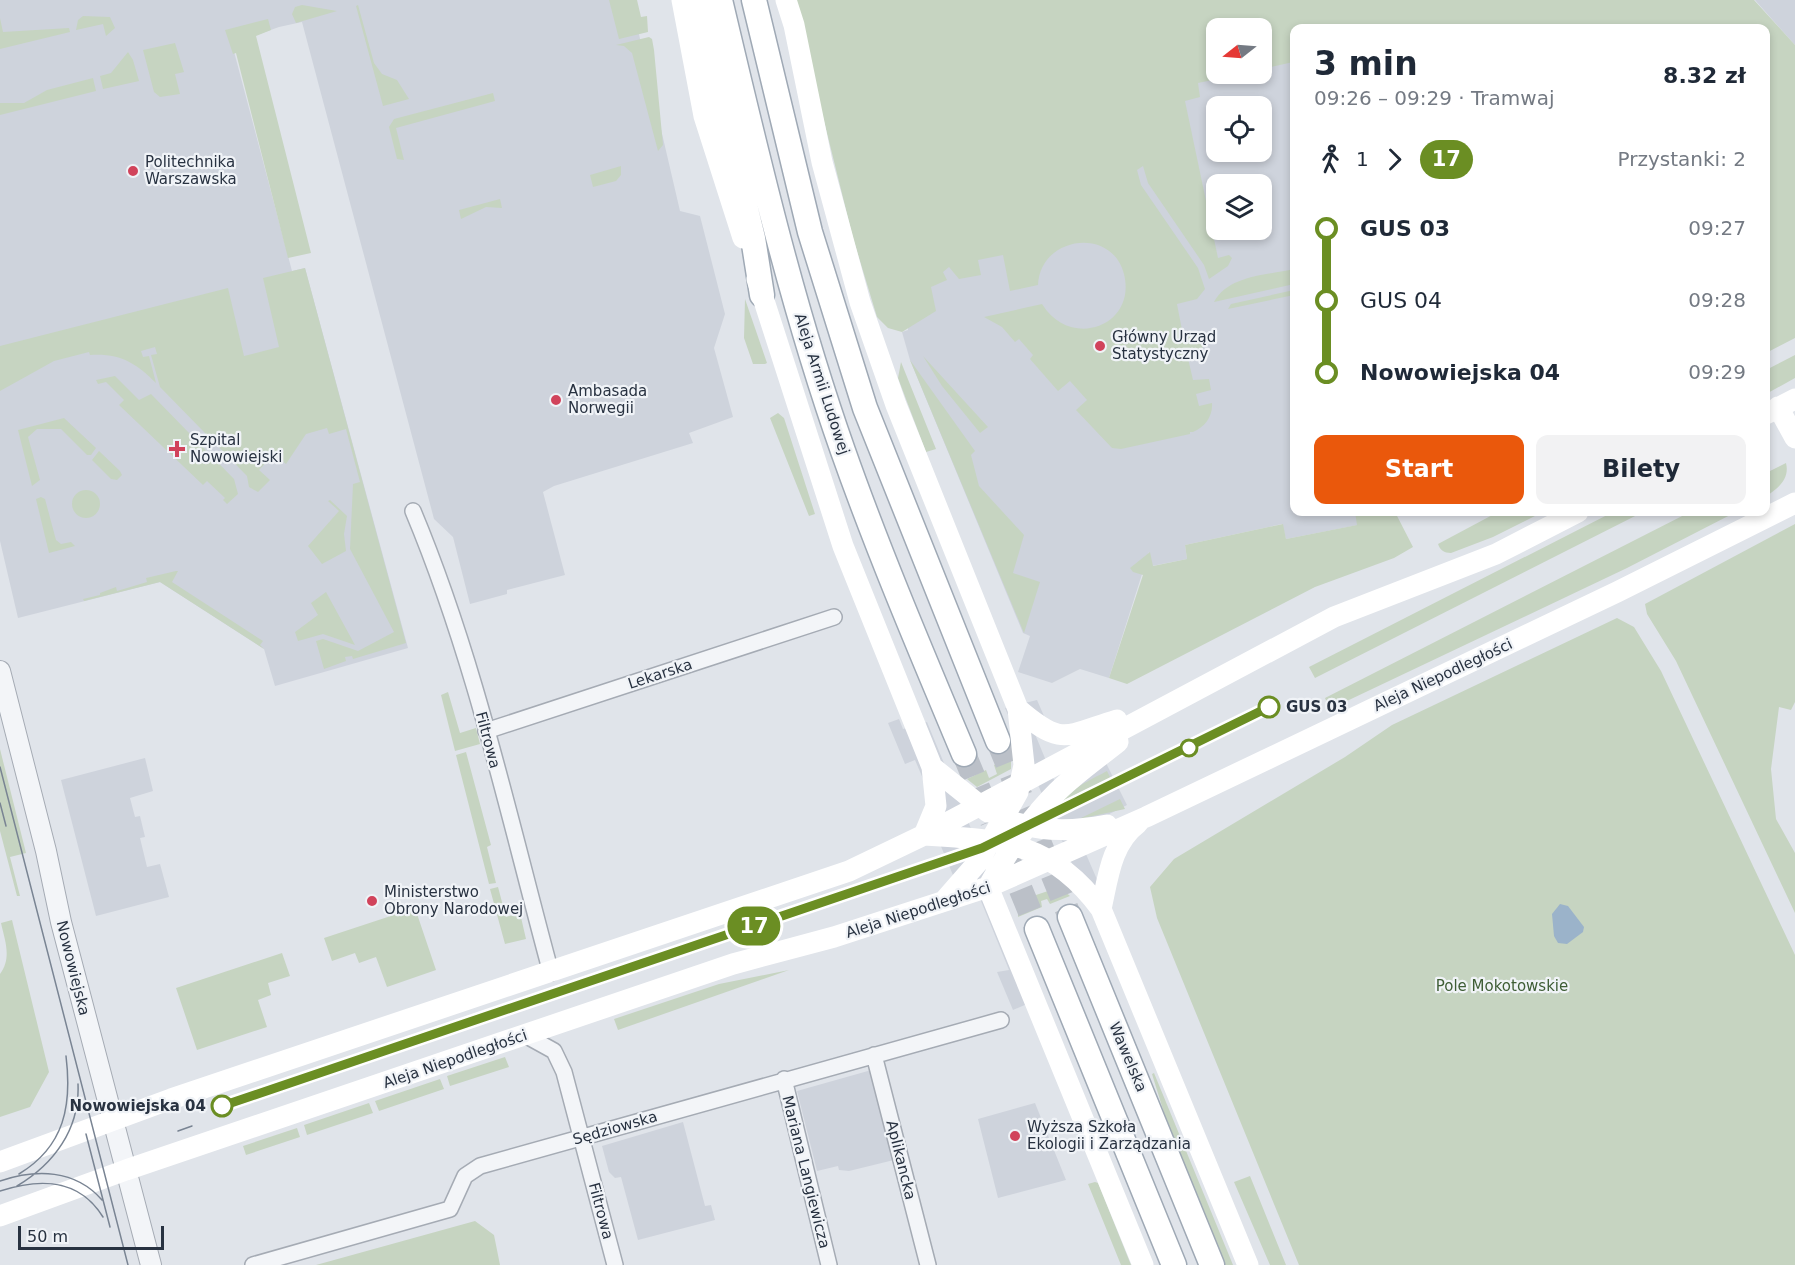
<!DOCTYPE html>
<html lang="pl">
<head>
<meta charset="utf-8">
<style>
  body { margin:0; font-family:"DejaVu Sans",sans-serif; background:#f2f2f3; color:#1f2937; height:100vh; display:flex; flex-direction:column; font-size:22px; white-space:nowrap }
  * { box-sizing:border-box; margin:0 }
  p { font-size:20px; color:#747a83 }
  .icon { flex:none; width:33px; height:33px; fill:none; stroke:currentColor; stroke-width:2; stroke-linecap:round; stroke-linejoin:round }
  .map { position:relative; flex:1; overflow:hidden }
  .details { position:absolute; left:1290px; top:24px; width:480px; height:492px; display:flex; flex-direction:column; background:#fff; border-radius:12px; box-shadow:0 3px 9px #0003 }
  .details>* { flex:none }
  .badge { padding:0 12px; border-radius:20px; font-size:21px; line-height:39px }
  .needle { width:39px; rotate:253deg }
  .fabs { position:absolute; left:1206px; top:18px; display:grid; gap:12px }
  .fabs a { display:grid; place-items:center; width:66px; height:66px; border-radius:12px; background:#fff; box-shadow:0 3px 9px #0003; font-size:30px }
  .scale { position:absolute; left:18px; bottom:15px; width:146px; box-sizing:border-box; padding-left:6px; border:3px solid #283241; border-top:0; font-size:16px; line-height:21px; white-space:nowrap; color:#283241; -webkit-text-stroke:4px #f0f3f7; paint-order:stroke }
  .map>.badge { position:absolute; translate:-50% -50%; box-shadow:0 0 0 3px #fff }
  .legs { display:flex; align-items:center; gap:9px; height:66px; padding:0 24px; font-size:20px }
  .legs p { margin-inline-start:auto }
  .head { display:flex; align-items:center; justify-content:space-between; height:102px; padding:0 24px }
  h1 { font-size:33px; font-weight:700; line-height:45px }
  .button { display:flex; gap:12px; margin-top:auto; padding:12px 24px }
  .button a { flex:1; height:69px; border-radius:12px; background:#ea580c; color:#fff; font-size:24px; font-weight:700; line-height:69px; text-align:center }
  .button a+a { background:#f2f2f3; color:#1f2937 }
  ul { padding:0 24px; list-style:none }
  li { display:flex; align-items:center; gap:21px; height:72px; font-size:22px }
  li i { display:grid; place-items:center; width:9px; height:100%; margin:0 8px; background:currentColor }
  li i::after { content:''; width:15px; height:15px; margin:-8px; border:4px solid; border-radius:50%; background:#fff }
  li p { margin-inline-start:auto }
  li:first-child i { background:linear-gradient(#0000 50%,currentColor 0) }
  li:last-child i { background:linear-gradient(currentColor 50%,#0000 0) }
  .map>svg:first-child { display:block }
  .built { fill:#ced3dc; fill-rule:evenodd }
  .green { fill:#c6d4c1 }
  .water { fill:#9bb3ca }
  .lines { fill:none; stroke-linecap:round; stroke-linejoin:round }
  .primary-tunnel { stroke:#bbc0c8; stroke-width:24; stroke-dasharray:24 12; stroke-linecap:butt }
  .minor-casing { stroke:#a5abb4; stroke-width:18 }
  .tertiary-casing { stroke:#a5abb4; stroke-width:22 }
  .primary-casing { stroke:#9fa9b5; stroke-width:27 }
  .minor { stroke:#f3f5f8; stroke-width:15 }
  .tertiary { stroke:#f3f5f8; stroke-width:20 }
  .secondary { stroke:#fff; stroke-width:21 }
  .primary { stroke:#fff; stroke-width:24 }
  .tram { stroke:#798493; stroke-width:1.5 }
  .line-1-casing { stroke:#fff; stroke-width:14 }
  .line-1 { stroke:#6b8e23; stroke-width:9 }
  .poi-dot { fill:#d1435b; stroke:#f0f3f7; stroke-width:2 }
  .stop-1-dot { fill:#fff; stroke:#6b8e23; stroke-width:3 }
  .labels { text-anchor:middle; stroke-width:4.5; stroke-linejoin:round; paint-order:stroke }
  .poi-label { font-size:15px; fill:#283241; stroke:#f0f3f7; text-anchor:start }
  .street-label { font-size:15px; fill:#283241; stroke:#f0f3f7 }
  .stop-label { font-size:15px; font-weight:bold; fill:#283241; stroke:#f0f3f7; text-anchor:start }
  .park-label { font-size:15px; fill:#3e5d35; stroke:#f0f3f7 }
</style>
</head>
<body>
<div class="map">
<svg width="1795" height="1265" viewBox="0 0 1795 1265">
  <rect width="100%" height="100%" fill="#e0e4ea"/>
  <path class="built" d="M0,0h631l49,211 20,5 25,98 -11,34 19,69 -44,16 4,10 -139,43 -11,6 22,83 -58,15v4l-37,10 -17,-67 -19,-18 -132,-497 -23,5 -47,17 60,227 13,-3 103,380 -133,38 -11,-37 -104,-67 -142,36 -18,-77z
    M1244,0l50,28v484h61l3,13 -72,14 -4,-15 -97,21 2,14 -35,7 -3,-14 -40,126 -29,-9 -28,14 -34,-11 12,-36 -7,-3 -113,-273 -8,-28 6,-2 3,-128zM1216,28h46v46h-46zM1216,106h46v46h-46zM1216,184h46v46h-46z
    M1750,0h45v45l-40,-45z
    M1037,700l7,16 -14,6 24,58 49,-23 24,48 -51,26 55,127 -16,6 -110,-256z
    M899,719l4,10 24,-7 114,276 -28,12 -16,-38 12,-2 -39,-96 -15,6 -15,-36 -16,-63 -9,-21 -10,4 -17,-41z
    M145,758l8,33 -23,7 5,19 5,-1 5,21 -5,1 7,29 13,-3 9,33 -73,19 -35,-136z
    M875,1069l23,90 -49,12 -10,-1 -1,-4 -21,5 -20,-80z
    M1035,1103l31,77 -68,18 -20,-79z
    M683,1122l22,84 6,-1 4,15 -77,20 -17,-63 -6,1 -6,-6 -7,-26z"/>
  <path class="green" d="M609,0h28l4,17 6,-1 1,16 -29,7z
    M794,0h960l41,45v293l-29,15v-325h-472v38l-1,-4 -31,7v-41h-46v46h25l-43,9 2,14 -15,4 33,157 11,-3 3,3 -4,8 -19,13 -5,-14 -56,-82 -5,-17 -6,4 4,15 57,83 7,21 -8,10 -20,5 6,31 16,-2 4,16 -16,5 6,26 16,-1 2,11 -15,4 3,12 13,-3c1,13 -7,24 -19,29h-3v2l-69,15 -9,-1 -36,-38 11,-10 -17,-19 -12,10 -28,-32 3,-4 -14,-16 -4,3 -13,-15 -18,-10 58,-13c28,46 95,23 82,-30 -12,-48 -84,-38 -86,11l-28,6 -7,-36 -25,5 3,15 -22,4 -10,-12 -6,5 4,8 -16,7 5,24 -34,21 -14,-4 -11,-11 -24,-79z
    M302,5l35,6 -41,12 -4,-9 3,-7z
    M358,5l16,58 8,11 15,6 12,19 -26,7 -27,-100z
    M83,16l27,1 5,11 -9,8 -3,-12 -27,6 2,-10z
    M0,18l3,14 66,-4 1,4 -70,17z
    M268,19l3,11 -15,6 55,217 -23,5 -52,-205 -3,1 -8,-24z
    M649,37l3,2 2,11 9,95 -5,6 -26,-98 -8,-7 -8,-1z
    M175,43l9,29 -9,2 5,20 -20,3 -6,-5 -11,-42z
    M128,52l5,8 6,21 -36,8 -3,-13 11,-3z
    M93,78l3,13 -96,24v-12h24l23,-13z
    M493,93l2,8 -99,27 8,32 -7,-1 -8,-32 5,-8z
    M621,166v9l-5,6 -23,6 -3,-12z
    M500,199l2,9 -16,-1 -25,12 -2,-9z
    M305,268l101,375 -53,16 -1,-3 -7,1 1,4 -22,8 -8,-28 7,-2 35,12 36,-19 -44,-83 3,-65 7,-2 -14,-53 -17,5 -2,-6 -21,6 -20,30 -12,-10 -15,16 11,10 -12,12 -9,-5 -2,-11 -87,-89 -9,-32 6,-1 -2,-7 -14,4 2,6 6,-1 7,27c-20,-20 -36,-30 -66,-28l-1,-3 -35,9 -54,30v-45l228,-58 16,68 35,-9 -16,-69z
    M1294,269v15l-80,18c14,-27 55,-27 80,-33z
    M1294,290v5l-66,14 3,-5z
    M745,299l22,64 -2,1h-12l-9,-26z
    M1795,355v23l-29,16v-24z
    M923,356l65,71 -8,6 -38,-47z
    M910,360l65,91 -4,4 8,31 45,49 -11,38 27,9 -16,51z
    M901,362l35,87 -10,3 -28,-74z
    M115,376l24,24 12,-6 83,85 4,15 -11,10 -4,-4 2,-2 -18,-17 -4,4 -84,-80 5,-5 -18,-18 -8,2 -2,-4z
    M778,413l6,5 31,96 -6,2 -39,-98z
    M64,418l32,30 -5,7h-4l-26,-26h-24l-9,8 12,43 -8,6 -14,-56z
    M99,451l21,20 2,4 -5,5 -6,-1 -19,-19z
    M1786,463c4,16 -8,26 -20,33v-23z
    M72 504a14 14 0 1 1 28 0a14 14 0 1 1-28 0Z
    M41,497l4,2 11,41 5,4 10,-2 4,4 -26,7 -13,-54z
    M330,500l17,16 -3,18 2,17 -24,13 -14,-18 31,-35 -11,-10z
    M1355,512l30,2 10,-2 18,35 -19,11 -79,29 -188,97 -18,-6 34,-103 -10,-3 -3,-4 20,-16 3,14 34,-7 -2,-14 98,-21 3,15 71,-14z
    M1498,512h45l-50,25 -42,16c-7,0 -11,-3 -13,-9z
    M1613,512h30l-328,166 -6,-11z
    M1690,512h46l-109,56 -297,141 -5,-11z
    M1795,524v178l-4,8 -12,-3 -8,62 5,50 19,34v60l-119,-252 -29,-47 -2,-10z
    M176,571h2l-6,11 91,59 -3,4 4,4 -104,-67 -76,19 -1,-2 17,-4v-2l16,-6 1,4 30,-9 -1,-4z
    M326,592l29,53 -32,-11 -25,7 -3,-9 23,-17 -7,-12z
    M1617,618l17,9 27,44 134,284v310h-496l-142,-347 -7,-31 24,-28 171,-102 47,-32z
    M448,692l12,41 16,-5 4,16 -25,7 -14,-56z
    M0,749l26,104 -16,4 10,39h-3l-17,-65z
    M466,752l25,93 -4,2 9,36 -7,1 -33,-129z
    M1011,757v12l-34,18 -10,-8 19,-9 3,8 8,-4 -3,-9z
    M1107,771l5,10 -52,26c5,-17 33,-28 47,-36z
    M1120,799l5,10 -46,10z
    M498,887l8,30 14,-4 6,26 -21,5 -15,-55z
    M1060,887l10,9 -20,8 -3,-5 -6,2 1,6 -24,10v-16z
    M415,908l21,62 -49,17 -11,-30 -17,6 -4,-10 -23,8 -8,-23z
    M12,920l37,152 -19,35 -30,10v-143c12,-16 5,-33 1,-51z
    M282,953l8,23 -22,7 3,12 -13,5 9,27 -70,23 -21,-62z
    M789,970l-171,60 -4,-11 105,-35z
    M505,1057l4,10 -59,19 -3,-10z
    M1154,1073l79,192h-8l-56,-136 -17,-55z
    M440,1079l4,10 -65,22 -4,-10z
    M369,1103l4,10 -66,22 -3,-10z
    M297,1128l3,9 -54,18 -3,-9z
    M1250,1176l36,89h-16l-36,-83z
    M1095,1182l3,1 33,82h-10l-33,-81z
    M475,1221l19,14 6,30h-184z"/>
  <path class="water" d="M1560,904l8,2 16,21 -1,5 -16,12 -9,-1 -4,-7 -2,-22z"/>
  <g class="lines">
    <path class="primary-tunnel" d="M998,741l72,176
      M964,754l28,67
      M1007,856l30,73"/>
    <g class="minor-casing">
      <path id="minor" d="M413,511c62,148 96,307 138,462
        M486,731l348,-114
        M525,1035l29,16 10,21 51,193
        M874,1055l54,210
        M784,1079l45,186
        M253,1265l197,-56 15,-33 15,-10 521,-146"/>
    </g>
    <g class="tertiary-casing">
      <path id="tertiary" d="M0,671l46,180 15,71 90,343"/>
    </g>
    <g class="primary-casing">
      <path id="primary" d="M700,0l17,89 36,149 9,57
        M720,0c36,152 71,304 123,451 36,102 79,203 121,303
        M754,0l56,232 55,176 133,333
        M1070,917l142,348
        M1037,929l137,336"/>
    </g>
    <use href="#minor" class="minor"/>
    <use href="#tertiary" class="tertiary"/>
    <path class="secondary" d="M682,0l22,116 39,122
      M786,0l8,25 28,137 38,140 36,103 122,304 6,56 -6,27 -39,69 -35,40
      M757,279l86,267 89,221 4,39 -12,29
      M1778,407l17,31
      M1766,414l29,-15
      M1018,709c44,38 47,27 99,11
      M932,767l56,45
      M1017,823c31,9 58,8 90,2
      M925,835c76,5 126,6 176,74l147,356
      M988,887l155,378
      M988,887c18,-33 42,-68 69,-95 18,-18 41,-34 61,-50
      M1101,909c7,-31 10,-66 37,-86
      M0,1162l171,-63 678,-228 75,-36 410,-218 162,-63 82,-42
      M0,1216l126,-46 607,-206 101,-27 154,-50 158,-70 471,-225 178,-89"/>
    <use href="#primary" class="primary"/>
    <path class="tram" d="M0,767l128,498
      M0,803l6,23
      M178,1131l14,-5
      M86,1134l24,93
      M19,1174c46,-28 53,-69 47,-118
      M0,1181c36,-12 75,-12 102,19
      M17,1186c37,-22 63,-57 61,-102
      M0,1191c40,-13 79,-13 103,26"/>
  </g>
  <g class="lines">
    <g class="line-1-casing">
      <path id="line-1" d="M222,1106l760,-258 287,-141"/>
    </g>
    <use href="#line-1" class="line-1"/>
  </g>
  <g class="poi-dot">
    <circle cx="133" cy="171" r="6"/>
    <circle cx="1100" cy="346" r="6"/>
    <circle cx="556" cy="400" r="6"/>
    <path d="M174 440h6v6h6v6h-6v6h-6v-6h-6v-6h6z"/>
    <circle cx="372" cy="901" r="6"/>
    <circle cx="1015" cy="1136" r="6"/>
  </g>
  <g class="stop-1-dot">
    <circle cx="1269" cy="707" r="10"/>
    <circle cx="1189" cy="748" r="8"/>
    <circle cx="222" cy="1106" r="10"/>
  </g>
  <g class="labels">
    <g class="poi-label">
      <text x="145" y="167">Politechnika<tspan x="145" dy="17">Warszawska</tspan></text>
      <text x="1112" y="342">Główny Urząd<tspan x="1112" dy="17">Statystyczny</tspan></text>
      <text x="568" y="396">Ambasada<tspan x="568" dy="17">Norwegii</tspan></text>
      <text x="190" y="445">Szpital<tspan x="190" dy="17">Nowowiejski</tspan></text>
      <text x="384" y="897">Ministerstwo<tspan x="384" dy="17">Obrony Narodowej</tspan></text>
      <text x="1027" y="1132">Wyższa Szkoła<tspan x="1027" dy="17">Ekologii i Zarządzania</tspan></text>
    </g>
    <g class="street-label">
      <text transform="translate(822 384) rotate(72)" y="5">Aleja Armii Ludowej</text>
      <text transform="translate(660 674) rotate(-18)" y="5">Lekarska</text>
      <text transform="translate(1443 675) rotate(-25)" y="5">Aleja Niepodległości</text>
      <text transform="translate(488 740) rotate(75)" y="5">Filtrowa</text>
      <text transform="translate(918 910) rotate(-18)" y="5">Aleja Niepodległości</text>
      <text transform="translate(73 968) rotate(76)" y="5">Nowowiejska</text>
      <text transform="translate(1128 1057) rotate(67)" y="5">Wawelska</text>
      <text transform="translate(455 1059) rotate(-19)" y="5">Aleja Niepodległości</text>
      <text transform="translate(615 1128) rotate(-16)" y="5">Sędziowska</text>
      <text transform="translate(901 1160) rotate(76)" y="5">Aplikancka</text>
      <text transform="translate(806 1172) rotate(76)" y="5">Mariana Langiewicza</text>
      <text transform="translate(601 1211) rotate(75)" y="5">Filtrowa</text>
    </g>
    <g class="stop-label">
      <text x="1286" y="712">GUS 03</text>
      <text x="206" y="1111" text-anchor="end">Nowowiejska 04</text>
    </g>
    <g class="park-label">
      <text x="1502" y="991">Pole Mokotowskie</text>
    </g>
  </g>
</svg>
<div class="fabs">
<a><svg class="needle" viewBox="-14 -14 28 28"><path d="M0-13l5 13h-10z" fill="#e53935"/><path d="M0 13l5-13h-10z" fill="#747a83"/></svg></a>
<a><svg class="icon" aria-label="locate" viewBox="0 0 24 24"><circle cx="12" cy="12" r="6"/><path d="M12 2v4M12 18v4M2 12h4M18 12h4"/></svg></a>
<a><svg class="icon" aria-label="layers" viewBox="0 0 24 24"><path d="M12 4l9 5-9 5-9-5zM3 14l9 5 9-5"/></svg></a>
</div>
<div class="scale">50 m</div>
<b class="badge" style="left:754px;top:926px;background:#6b8e23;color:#fff">17</b>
<section class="details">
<div class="head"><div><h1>3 min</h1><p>09:26 – 09:29 · Tramwaj</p></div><b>8.32 zł</b></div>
<div class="legs"><svg class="icon" aria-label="walk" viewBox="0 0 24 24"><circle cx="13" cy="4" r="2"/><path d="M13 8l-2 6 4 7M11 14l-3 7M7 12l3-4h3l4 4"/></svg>1<svg class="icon" aria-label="forward" viewBox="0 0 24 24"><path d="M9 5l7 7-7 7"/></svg><b class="badge" style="background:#6b8e23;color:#fff">17</b><p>Przystanki: 2</p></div>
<ul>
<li><i style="color:#6b8e23"></i><b>GUS 03</b><p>09:27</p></li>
<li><i style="color:#6b8e23"></i><span>GUS 04</span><p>09:28</p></li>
<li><i style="color:#6b8e23"></i><b>Nowowiejska 04</b><p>09:29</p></li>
</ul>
<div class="button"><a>Start</a><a>Bilety</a></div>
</section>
</div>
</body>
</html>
